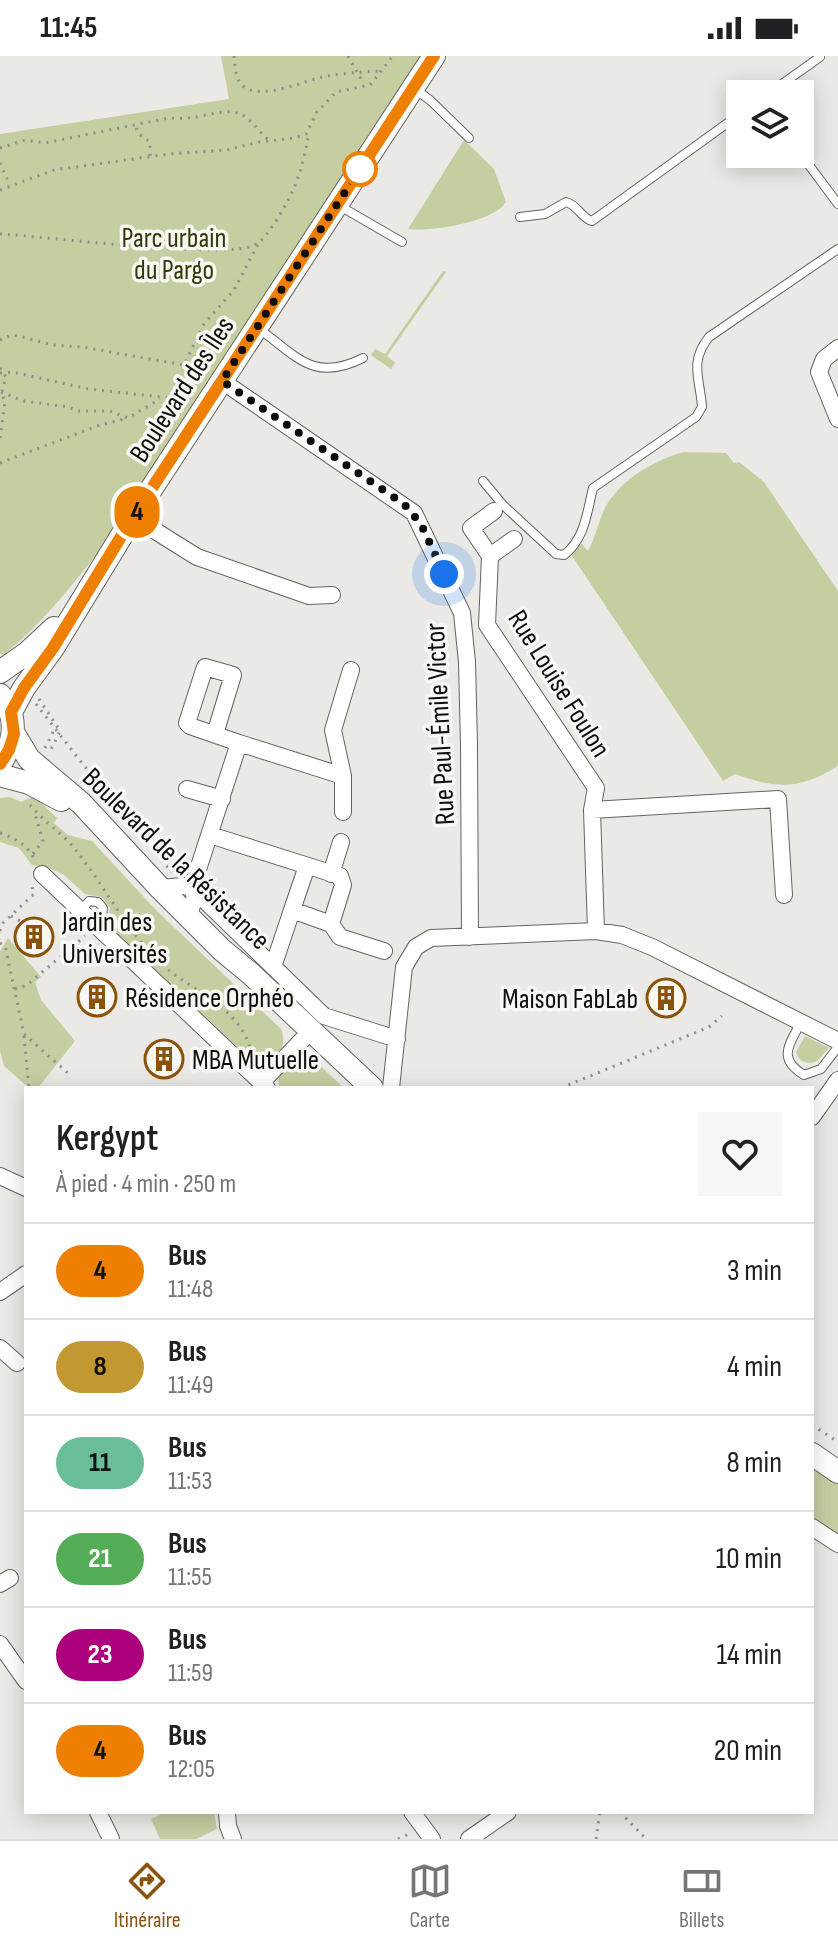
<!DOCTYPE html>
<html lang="fr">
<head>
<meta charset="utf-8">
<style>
  body { margin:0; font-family:"Sofia Sans Condensed",sans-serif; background:#f6f6f6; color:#202124; height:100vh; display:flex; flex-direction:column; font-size:30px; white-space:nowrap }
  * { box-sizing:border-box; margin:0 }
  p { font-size:26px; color:#757577 }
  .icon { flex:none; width:44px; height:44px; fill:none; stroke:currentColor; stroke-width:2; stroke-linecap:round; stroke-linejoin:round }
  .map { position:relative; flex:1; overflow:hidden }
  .side { position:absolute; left:24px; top:1030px; width:790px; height:728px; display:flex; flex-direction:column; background:#fff; border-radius:0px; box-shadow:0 4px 20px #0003 }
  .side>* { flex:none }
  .badge { padding:0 16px; border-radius:26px; font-size:28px; line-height:52px }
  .controls { position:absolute; left:726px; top:24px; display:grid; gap:16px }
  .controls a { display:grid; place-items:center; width:88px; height:88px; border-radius:0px; background:#fff; box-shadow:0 4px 20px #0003; font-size:40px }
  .you { position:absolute; width:40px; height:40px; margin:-20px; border:6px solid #fff; border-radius:50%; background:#1a73e8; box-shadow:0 0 0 12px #1a73e833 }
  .map>.badge { position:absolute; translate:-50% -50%; box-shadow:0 0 0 4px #fff }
  .round { display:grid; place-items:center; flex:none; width:84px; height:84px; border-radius:0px; background:#f6f6f6 }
  .overview { display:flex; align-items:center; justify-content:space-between; height:136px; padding:0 32px }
  h1 { font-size:38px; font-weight:600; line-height:60px }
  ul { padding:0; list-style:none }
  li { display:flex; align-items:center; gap:24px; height:96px; padding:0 32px; border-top:2px solid #e0e0e0 }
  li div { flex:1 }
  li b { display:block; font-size:30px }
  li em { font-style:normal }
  li .badge { min-width:88px; font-weight:700; text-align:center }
  .status { display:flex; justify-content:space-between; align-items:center; height:56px; padding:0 40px; background:#fff; direction:ltr }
  .status svg { height:22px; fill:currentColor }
  .dock { display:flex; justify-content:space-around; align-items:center; height:112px; border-top:2px solid #e0e0e0; background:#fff; font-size:22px; color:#757577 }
  .dock a { display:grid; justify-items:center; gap:4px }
  .dock .active { color:#8b5209 }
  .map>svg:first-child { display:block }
  .green { fill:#c5cea1 }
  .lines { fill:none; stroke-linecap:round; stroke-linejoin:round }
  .lane-casing { stroke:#656360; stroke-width:10 }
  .street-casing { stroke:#656360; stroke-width:18 }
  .secondary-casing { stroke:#656360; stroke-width:24 }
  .path { stroke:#8e8d8a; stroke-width:3; stroke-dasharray:2 6; stroke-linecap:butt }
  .lane { stroke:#fff; stroke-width:8 }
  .street { stroke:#fff; stroke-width:16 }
  .secondary { stroke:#fff; stroke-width:22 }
  .line-casing { stroke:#fff; stroke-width:18 }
  .line { stroke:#ee7f00; stroke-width:12 }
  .walk { stroke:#0d0d0b; stroke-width:8; stroke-dasharray:0 14.4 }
  .stop-dot { fill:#fff; stroke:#ee7f00; stroke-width:4 }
  .labels { text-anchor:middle; stroke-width:7; stroke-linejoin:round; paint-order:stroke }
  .park-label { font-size:28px; fill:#333a07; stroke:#f9f7f3 }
  .street-label { font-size:28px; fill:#0d0d0b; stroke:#f9f7f3 }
  .poi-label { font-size:28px; fill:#0d0d0b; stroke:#f9f7f3; text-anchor:start }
</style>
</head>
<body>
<div class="status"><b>11:45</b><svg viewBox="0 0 49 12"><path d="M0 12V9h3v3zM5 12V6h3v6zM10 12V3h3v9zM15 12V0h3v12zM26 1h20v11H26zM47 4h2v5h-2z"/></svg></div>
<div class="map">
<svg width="838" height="1783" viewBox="0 0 838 1783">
  <rect width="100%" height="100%" fill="#ebe9e6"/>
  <path class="green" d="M221,0h200l-324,498c-29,36 -57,72 -93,100h-4v-520l229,-35z
    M464,84l30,29 12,33c-12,20 -75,30 -98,27z
    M443,215l3,1 -59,84 8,7 -4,6 -20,-14 4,-6 10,5z
    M683,396l43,1 8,10 5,-1 25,20 74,109v175c-38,24 -62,23 -103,8l-12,7 -153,-228 11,-10 7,8c7,-13 10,-27 16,-41 15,-30 49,-49 79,-58z
    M34,740l23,22 -3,5 14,12 24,6 64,69 125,119c8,19 -6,29 -18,42l-154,-145 -2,-4 3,-14 -8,-11 -17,-3 -21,-19 -17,-8 -15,-2 -13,-17 -19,-6v-44l10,-1 11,5z
    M8,882l33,39 -6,5 6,18 34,41 -37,47h-9l-25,-22 -4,-15v-100z
    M805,980l24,12 -13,14c-10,2 -17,0 -20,-10z
    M298,1002l16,2 30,28h-65l-1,-12 14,-16z
    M812,1410l26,18v52l-26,-17z
    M165,1756h49l3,17 -21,10h-36l-9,-20z"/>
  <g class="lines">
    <g class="lane-casing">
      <path id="lane" d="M414,32l17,13 38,37
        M768,38l52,-37
        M800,97l38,51
        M338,149l64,37
        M520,161l25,-3 21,-12c12,3 15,16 26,19l148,-107
        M259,273c38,27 54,54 104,29
        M483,425l20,24 53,49 8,1c21,-16 23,-43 29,-67l103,-71 6,-10c-2,-29 -13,-45 7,-70l129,-88
        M81,854l8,-9 9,1 5,6 -1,8 -8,7
        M801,966c-12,23 -24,37 3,53l17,-6 17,-22"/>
    </g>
    <g class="street-casing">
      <path id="street" d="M838,292l-14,11 -5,13 19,47
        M222,325l192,132 48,100 5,49 2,83 1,192
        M133,461l64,40 112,39 23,-1
        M514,483l-24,17 -3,69 109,163 -4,22 4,121
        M490,500l-19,-28 23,-17
        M239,687l104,33v36
        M343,720l-10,-46 18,-60
        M187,733l35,10
        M592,754l186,-11 6,96
        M210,779l130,41 3,9 -12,39 -39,-14 15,-44
        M42,818l225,214
        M331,818l10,-32
        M160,832l23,-2 9,2 132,128 73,23
        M188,861l7,-20 -3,-9 47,-145 -49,-17 -3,-3 18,-56 28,8 -18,59
        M331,868l9,13 44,14
        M273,911l19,-57
        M261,1027l42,-44
        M391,1032l13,-121 12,-20 15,-9 165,-7 26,4 30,12 186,94
        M812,1061l26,-37
        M0,1120l26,12
        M0,1236l26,-18
        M0,1292l17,15
        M812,1471l26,17
        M0,1528l10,-6
        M0,1588l26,37
        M98,1756l13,27
        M227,1756l1,14 5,13
        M412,1756l20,27
        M469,1783l39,-27"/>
    </g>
    <g class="secondary-casing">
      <path id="secondary" d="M0,616l27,-19 27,-25
        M0,639c19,21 15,47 0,69
        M11,656l13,-24 29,-40 80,-131 301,-461
        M14,678l15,25 52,44 79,85 62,62 29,24 121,114
        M0,719l29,8 32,17
        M812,1398l26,18"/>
    </g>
    <path class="path" d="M234,0c1,9 1,23 9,30 18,15 60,-5 80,-9 19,-4 38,-5 57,-6
      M348,0l16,28
      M136,72l3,6 11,8v15
      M0,92l25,-8 20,3 124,-25c6,0 13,1 19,0 17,-1 40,-12 56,-2 10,7 17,18 27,26
      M0,107l10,22
      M0,134l54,-20 115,-16 58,-4 32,-8 36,-4 11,-4 11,-22 19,-20 34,-7 23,-29
      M0,178c42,2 228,26 255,11 9,-5 14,-14 20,-23 21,-31 27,-52 34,-89
      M0,284l11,-5 12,2 29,8 30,2 102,18 20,-41 30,-34 24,-46
      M0,312l6,9 -4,14
      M0,317l12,-1 77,17 99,11
      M1,336l23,9 44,6 10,4h32l18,7 32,-19
      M0,382l5,-37 -4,-9
      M0,407l97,-37 31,-8
      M39,643l21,32 -11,23
      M36,648l81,104 55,64
      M45,692l9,-18
      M30,749c13,16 31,27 44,43 33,40 57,93 98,125 29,21 72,40 79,80
      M0,777c17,6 28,12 36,29
      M33,798l10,-13 -9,-30
      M11,860l9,5
      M0,875l3,-8 31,-29 -2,-7
      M0,887l5,3 19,88 45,40
      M15,933l12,-4 58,-49
      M24,980l5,52
      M561,1032l148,-61 13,-11
      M812,1369l26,17
      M620,1756l26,27
      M398,1783l11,-5
      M596,1783l4,-27"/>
    <use href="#lane" class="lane"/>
    <use href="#street" class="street"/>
    <use href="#secondary" class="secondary"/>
  </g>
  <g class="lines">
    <g class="line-casing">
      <path id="line" d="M0,708l9,-14 5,-16 -3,-22 13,-24 29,-40 80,-131 301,-461"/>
    </g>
    <use href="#line" class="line"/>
    <path class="walk" d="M360,113l-138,212 182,123 17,20 23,50"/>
  </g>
  <defs>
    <g id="building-ring" transform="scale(2)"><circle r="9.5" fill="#f9f7f3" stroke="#8b5209" stroke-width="1.5"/><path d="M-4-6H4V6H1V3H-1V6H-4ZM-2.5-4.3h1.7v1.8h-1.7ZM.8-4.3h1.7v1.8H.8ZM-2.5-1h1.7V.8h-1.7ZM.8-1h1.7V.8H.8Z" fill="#8b5209"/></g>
  </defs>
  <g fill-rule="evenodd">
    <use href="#building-ring" x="34" y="881"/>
    <use href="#building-ring" x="97" y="941"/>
    <use href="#building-ring" x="666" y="942"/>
    <use href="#building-ring" x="164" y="1003"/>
  </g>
  <circle class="stop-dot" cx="360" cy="113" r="16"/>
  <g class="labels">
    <g class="park-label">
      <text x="174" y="191">Parc urbain<tspan x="174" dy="32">du Pargo</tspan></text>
    </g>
    <g class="street-label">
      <text transform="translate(181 333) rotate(-57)" y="10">Boulevard des Îles</text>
      <text transform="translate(560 627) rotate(58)" y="10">Rue Louise Foulon</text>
      <text transform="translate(439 668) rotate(-93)" y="10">Rue Paul-Émile Victor</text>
      <text transform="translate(177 802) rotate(44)" y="10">Boulevard de la Résistance</text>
    </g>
    <g class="poi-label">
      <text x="62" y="875">Jardin des<tspan x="62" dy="32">Universités</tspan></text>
      <text x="125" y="951">Résidence Orphéo</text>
      <text x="638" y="952" text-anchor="end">Maison FabLab</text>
      <text x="192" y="1013">MBA Mutuelle</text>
    </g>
  </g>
</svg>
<div class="controls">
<a><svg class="icon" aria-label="layers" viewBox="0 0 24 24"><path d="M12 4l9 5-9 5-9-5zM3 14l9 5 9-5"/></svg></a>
</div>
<div class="you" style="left:444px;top:518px"></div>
<b class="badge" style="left:137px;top:456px;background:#ee7f00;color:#111">4</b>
<section class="side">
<div class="overview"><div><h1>Kergypt</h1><p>À pied · 4 min · 250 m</p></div><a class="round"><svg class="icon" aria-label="heart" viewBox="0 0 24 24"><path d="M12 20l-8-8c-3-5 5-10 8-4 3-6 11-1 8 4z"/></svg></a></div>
<ul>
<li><span class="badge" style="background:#ee7f00;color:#111">4</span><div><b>Bus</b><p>11:48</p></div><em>3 min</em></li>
<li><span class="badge" style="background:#c19831;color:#111">8</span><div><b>Bus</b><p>11:49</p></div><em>4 min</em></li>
<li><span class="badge" style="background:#69bd97;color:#111">11</span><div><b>Bus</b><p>11:53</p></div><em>8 min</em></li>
<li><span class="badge" style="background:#53ad57;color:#fff">21</span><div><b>Bus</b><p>11:55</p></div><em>10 min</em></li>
<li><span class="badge" style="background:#ad007c;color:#fff">23</span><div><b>Bus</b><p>11:59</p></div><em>14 min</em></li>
<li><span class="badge" style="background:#ee7f00;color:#111">4</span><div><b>Bus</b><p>12:05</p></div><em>20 min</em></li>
</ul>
</section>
</div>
<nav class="dock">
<a class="active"><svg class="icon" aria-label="directions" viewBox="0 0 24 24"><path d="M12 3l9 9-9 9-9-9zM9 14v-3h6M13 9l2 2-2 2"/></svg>Itinéraire</a>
<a><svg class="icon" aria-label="map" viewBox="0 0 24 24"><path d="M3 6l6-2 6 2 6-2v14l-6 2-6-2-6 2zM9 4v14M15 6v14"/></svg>Carte</a>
<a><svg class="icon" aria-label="tickets" viewBox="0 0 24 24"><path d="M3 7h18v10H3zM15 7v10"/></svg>Billets</a>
</nav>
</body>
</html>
